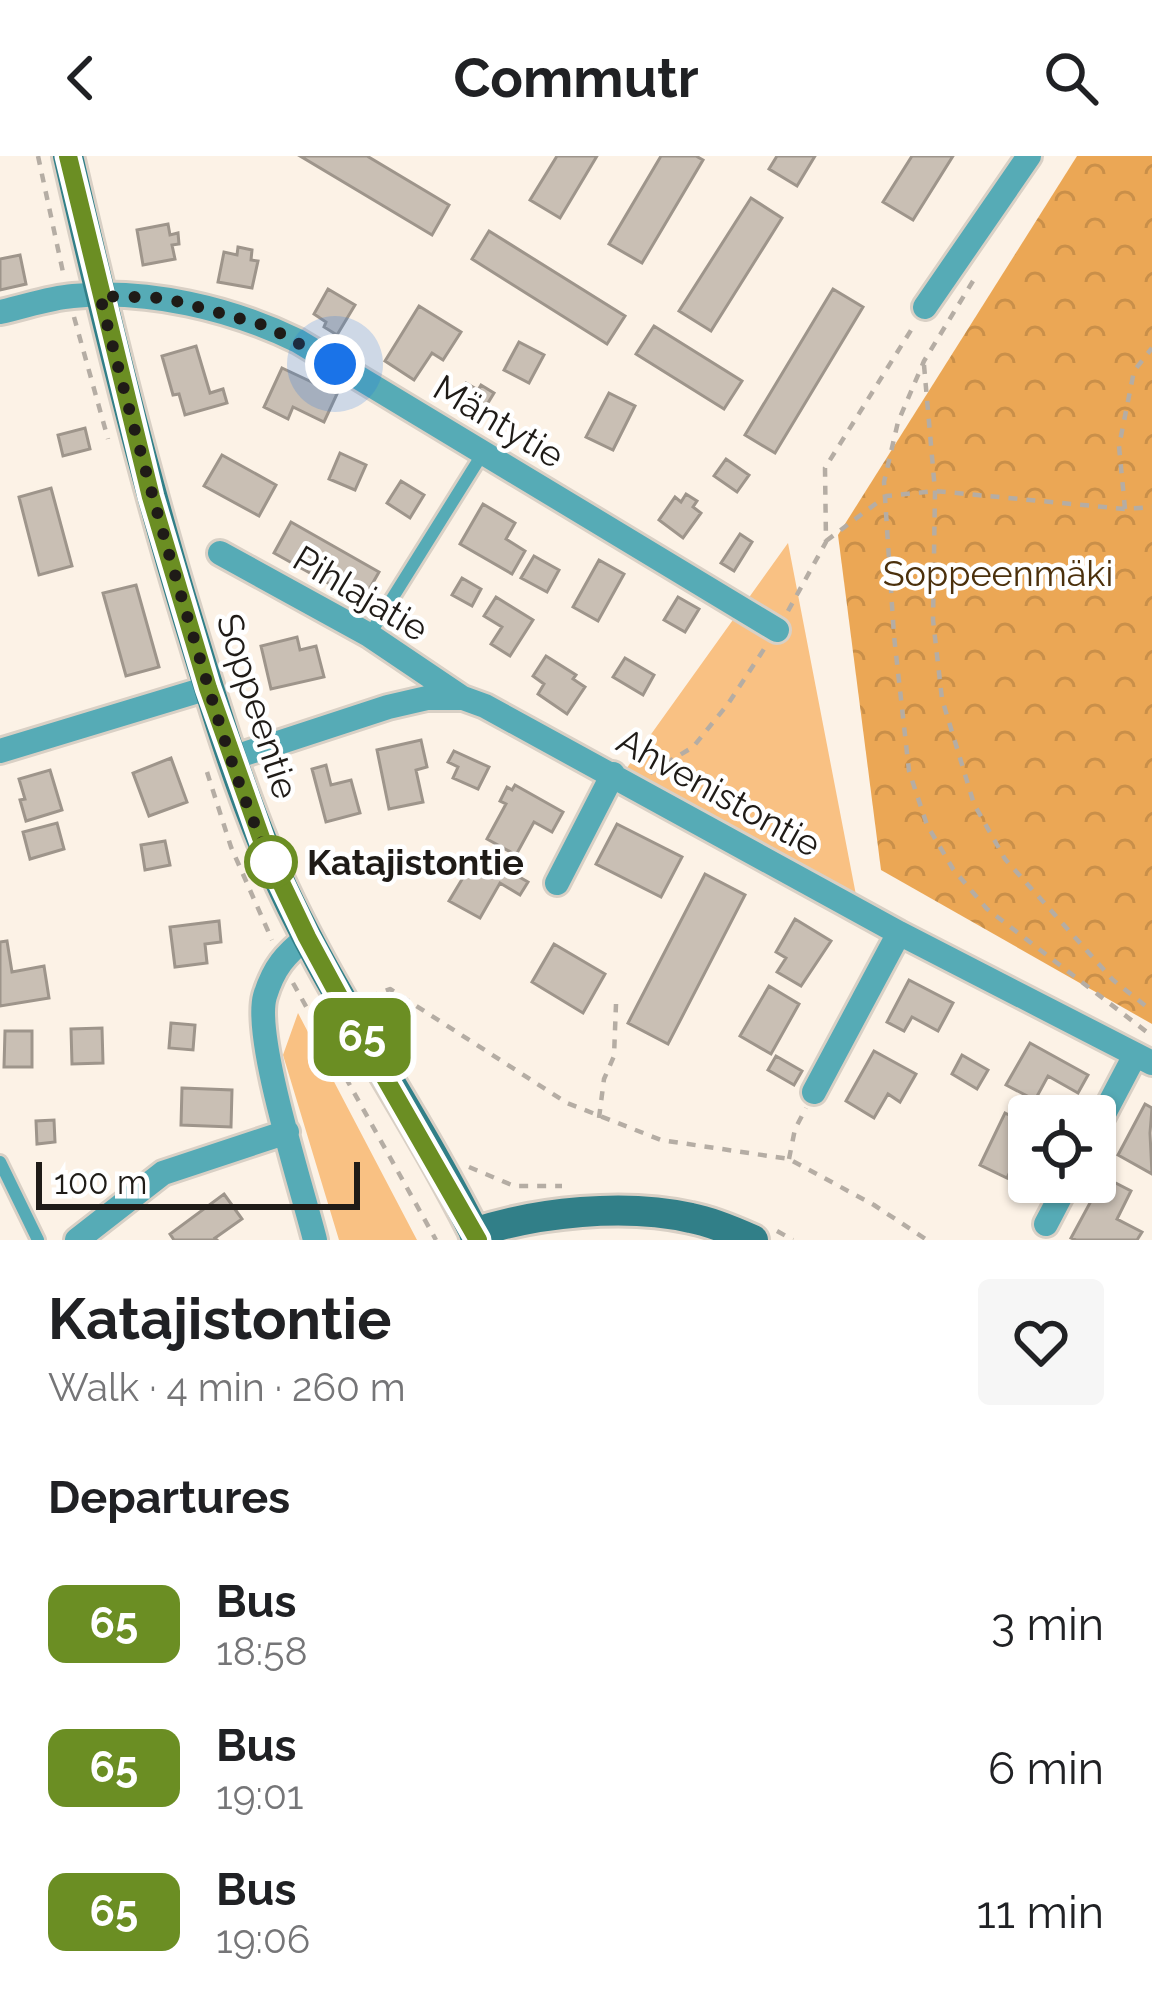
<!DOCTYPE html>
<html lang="en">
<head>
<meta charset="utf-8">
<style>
  body { margin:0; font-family:Raleway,sans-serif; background:#f6f6f6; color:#202124; height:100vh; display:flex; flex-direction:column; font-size:45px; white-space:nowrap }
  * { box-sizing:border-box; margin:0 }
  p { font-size:39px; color:#757577 }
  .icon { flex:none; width:66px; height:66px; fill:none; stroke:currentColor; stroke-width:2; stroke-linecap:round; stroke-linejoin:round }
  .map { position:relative; height:1084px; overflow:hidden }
  .side { display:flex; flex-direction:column; background:#fff; flex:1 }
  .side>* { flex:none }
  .badge { padding:0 24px; border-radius:18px; font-size:42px; line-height:78px }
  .fabs { position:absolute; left:1008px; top:939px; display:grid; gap:24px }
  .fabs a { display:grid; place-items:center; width:108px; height:108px; border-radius:12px; background:#fff; box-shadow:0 3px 9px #0004; font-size:60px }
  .scale { position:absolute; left:36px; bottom:30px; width:324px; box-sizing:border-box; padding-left:12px; border:6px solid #1f1b17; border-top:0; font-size:33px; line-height:42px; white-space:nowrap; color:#1f1b17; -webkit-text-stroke:9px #fff; paint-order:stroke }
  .you { position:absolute; width:60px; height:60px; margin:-30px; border:9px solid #fff; border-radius:50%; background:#1a73e8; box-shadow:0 0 0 18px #1a73e833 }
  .map>.badge { position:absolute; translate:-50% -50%; box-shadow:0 0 0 6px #fff }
  h2 { padding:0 48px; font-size:45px; line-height:108px }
  .round { display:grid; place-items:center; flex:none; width:126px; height:126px; border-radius:12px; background:#f6f6f6 }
  .head { display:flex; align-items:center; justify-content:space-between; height:204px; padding:0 48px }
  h1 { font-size:57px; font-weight:700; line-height:90px }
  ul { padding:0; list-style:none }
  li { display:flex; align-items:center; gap:36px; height:144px; padding:0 48px }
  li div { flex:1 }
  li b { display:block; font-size:45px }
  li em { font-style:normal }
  li .badge { min-width:132px; font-weight:700; text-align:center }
  header { display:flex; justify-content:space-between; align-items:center; height:156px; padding:0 48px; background:#fff; font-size:54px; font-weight:700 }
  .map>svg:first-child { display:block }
  .green { fill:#f9c183 }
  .forest { fill:url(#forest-crowns) }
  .building { fill:#c9bfb4; stroke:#9e958b; stroke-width:3 }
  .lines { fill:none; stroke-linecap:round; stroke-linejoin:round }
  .lane-casing { stroke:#d9d0c5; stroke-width:18 }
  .street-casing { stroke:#d9d0c5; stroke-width:30 }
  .secondary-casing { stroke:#d9d0c5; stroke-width:36 }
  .path { stroke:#b5ada4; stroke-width:4.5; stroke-dasharray:9 9; stroke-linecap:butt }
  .lane { stroke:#56abb6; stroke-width:12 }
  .street { stroke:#56abb6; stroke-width:24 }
  .secondary { stroke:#317f88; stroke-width:30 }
  .line-casing { stroke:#fff; stroke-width:27 }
  .line { stroke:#6b8e23; stroke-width:18 }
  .walk { stroke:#1f1b17; stroke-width:12; stroke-dasharray:0 21.6 }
  .stop-dot { fill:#fff; stroke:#6b8e23; stroke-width:6 }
  .labels { text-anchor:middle; stroke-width:9; stroke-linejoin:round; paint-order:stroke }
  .street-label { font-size:36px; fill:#1f1b17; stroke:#fff }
  .park-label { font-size:36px; fill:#4b300c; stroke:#fff }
  .stop-label { font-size:36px; font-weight:bold; fill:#1f1b17; stroke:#fff; text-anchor:start }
</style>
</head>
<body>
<header><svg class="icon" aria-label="back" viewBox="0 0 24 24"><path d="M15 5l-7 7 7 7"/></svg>Commutr<svg class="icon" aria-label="search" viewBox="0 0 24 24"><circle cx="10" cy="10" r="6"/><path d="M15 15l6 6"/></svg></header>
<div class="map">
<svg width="1152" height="1084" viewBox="0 0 1152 1084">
  <defs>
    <pattern id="forest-crowns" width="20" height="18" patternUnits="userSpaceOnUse" patternTransform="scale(3)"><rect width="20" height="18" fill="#eba755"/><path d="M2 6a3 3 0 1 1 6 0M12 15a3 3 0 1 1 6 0" fill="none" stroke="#c98f49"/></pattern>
  </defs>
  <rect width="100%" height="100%" fill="#fcf2e6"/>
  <path class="green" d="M788,387l68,352 -232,-123z
    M298,857l119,227h-78l-56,-185z"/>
  <path class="forest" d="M1077,0h75v868l-271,-154 -43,-335z"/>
  <path class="building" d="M300,0h67l82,49 -17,30z
    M557,0h40l-37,62 -30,-18z
    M661,0h35l7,4 -61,103 -33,-19z
    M777,0h38l-18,30 -28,-17z
    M912,0h41l-40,64 -30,-18z
    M751,42l31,20 -71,113 -32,-20z
    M168,68l2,11 8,-2 1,11 -7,1 3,14 -32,6 -6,-35z
    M489,75l136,85 -18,28 -135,-85z
    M238,91l14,3 -1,10 7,1 -6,27 -34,-6 6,-30 13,3z
    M20,99l6,29 -26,6v-31z
    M328,133l27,16 -18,30 -13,-8 2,-5 -12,-8z
    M833,133l30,18 -88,146 -30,-18z
    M419,150l42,26 -18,28 -11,-7 -18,27 -29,-19z
    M654,170l88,55 -18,28 -88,-55z
    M519,186l25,13 -15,28 -25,-13z
    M196,190l14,47 13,-4 4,14 -42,12 -6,-21 -6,1 -11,-39z
    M282,212l55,26 -13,28 -31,-15 -5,12 -24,-12z
    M466,227l12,7 3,-5 13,8 -14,23 -25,-14z
    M609,237l26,13 -22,44 -27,-13z
    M85,272l5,21 -27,7 -5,-21z
    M340,297l26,12 -11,25 -26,-11z
    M222,299l54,30 -17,31 -55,-30z
    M726,303l23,16 -12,17 -23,-16z
    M401,325l23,14 -14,23 -23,-15z
    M51,332l21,78 -33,9 -20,-78z
    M686,338l11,7 -4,6 8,6 -18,25 -24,-18 16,-23 6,5z
    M483,348l32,19 -9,16 19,12 -13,23 -52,-30z
    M291,366l88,50 -17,30 -88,-49z
    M740,378l12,8 -18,29 -13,-8z
    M534,400l25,14 -12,22 -26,-14z
    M599,404l25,14 -26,47 -25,-14z
    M462,422l19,11 -9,17 -20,-11z
    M136,429l23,82 -33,9 -23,-83z
    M496,441l37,23 -23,36 -19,-12 11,-17 -18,-11z
    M678,441l21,12 -14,23 -21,-12z
    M297,481l3,13 16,-4 8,31 -53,12 -10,-43z
    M546,500l30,19 -3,4 12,8 -18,27 -29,-20 6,-10 -11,-8z
    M625,502l29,17 -11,20 -30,-18z
    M421,584l6,27 -11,3 7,32 -34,7 -12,-59z
    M454,595l35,16 -11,22 -25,-11 5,-11 -10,-5z
    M171,602l16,44 -38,14 -16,-43z
    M326,609l5,20 20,-5 9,33 -34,9 -14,-53z
    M50,614l12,40 -36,11 -6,-21 5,-1 -6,-20z
    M515,629l48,27 -11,20 -18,-10 -18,33 -29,-16 19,-35 -6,-3 7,-14 5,3z
    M57,667l7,26 -34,10 -7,-27z
    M617,668l65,33 -21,40 -65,-33z
    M165,685l5,24 -25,5 -4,-25z
    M481,699l47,27 -8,13 -20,-12 -20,35 -31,-17 21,-35 3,2z
    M705,718l40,21 -77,149 -40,-21z
    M795,763l36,22 -30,45 -24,-14 9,-14 -10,-6z
    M219,765l2,21 -16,2 2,19 -32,4 -5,-40z
    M7,785l5,31 32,-6 5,32 -49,8v-64z
    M554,788l51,30 -22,39 -51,-31z
    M909,824l44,23 -15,28 -26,-14 -8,14 -17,-9z
    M769,830l30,18 -28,50 -31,-18z
    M171,867l24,2 -2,25 -24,-2z
    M102,872l1,35 -31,1 -1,-35z
    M5,875h27v36h-28z
    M1030,887l58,32 -10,18 -30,-17 -13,24 -29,-15z
    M874,895l42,23 -16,28 -12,-8 -14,24 -28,-17z
    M962,899l26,15 -11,19 -25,-15z
    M776,900l26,15 -8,14 -26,-15z
    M182,932l50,2 -1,37 -50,-2z
    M1145,948l7,4 -2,25 2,41 -34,-19z
    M1005,957l24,12v16l-3,-2 -19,39 -27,-13z
    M54,964l1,22 -18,2 -1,-23z
    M1104,1021l27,14 -14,28 25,13 -5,8h-61l-5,-2z
    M224,1038l18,25 -27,19 2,2h-43l-4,-6z"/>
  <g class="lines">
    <g class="lane-casing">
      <path id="lane" d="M370,478l113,-181
        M0,1006l38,78"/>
    </g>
    <g class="street-casing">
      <path id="street" d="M925,151l104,-151
        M0,156c24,-5 48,-14 73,-16 75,-7 157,12 225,45l479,289
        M220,397l149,82 92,62
        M0,595l208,-63
        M232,602l156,-51 39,-9h36l22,8 414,227 253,130
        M557,727l56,-109
        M307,781c-22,18 -33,30 -42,59 -12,41 38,195 50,244
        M814,936l85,-159
        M1095,975l40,-76
        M1046,1068l22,-42
        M77,1084l86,-67 124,-41"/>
    </g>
    <g class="secondary-casing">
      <path id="secondary" d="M68,0c36,157 74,313 121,467 23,76 46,152 76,225 57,138 147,258 213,392
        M474,1077c63,-21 151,-30 217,-15 21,4 42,13 62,22"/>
    </g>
    <path class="path" d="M38,0l26,121
      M973,125l-49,80 -26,61 -14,60 10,154 15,135 18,54 26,44 34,40 165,127
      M74,161l34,122
      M924,209l11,126 -2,129 9,79 32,105 31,55 108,121 39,31
      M1125,353l-6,-63 15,-75 18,-23
      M826,385l60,-45 49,-5 190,18 27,-2
      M788,455l38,-69 -1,-74 88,-141
      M207,616l24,75 41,93
      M650,617l43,-26 35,-43 38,-58
      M293,827l143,257
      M369,841l21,-8 177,114 94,37 128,19 85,46 53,35
      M599,962l5,-39 10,-23 2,-52
      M789,1003l6,-30 11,-21
      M469,1011l45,19h48
      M777,1075l16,9"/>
    <use href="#lane" class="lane"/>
    <use href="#street" class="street"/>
    <use href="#secondary" class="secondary"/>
  </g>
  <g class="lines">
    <g class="line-casing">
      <path id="line" d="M68,0l83,341 57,191 57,161 42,88 46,85 125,218"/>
    </g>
    <use href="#line" class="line"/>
    <path class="walk" d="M271,706c-31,-67 -52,-139 -73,-210 -36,-118 -68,-237 -98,-356l65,2 102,28 68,38"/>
  </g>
  <circle class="stop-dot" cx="271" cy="706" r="24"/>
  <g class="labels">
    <g class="street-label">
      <text transform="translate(499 265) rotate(31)" y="13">Mäntytie</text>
      <text transform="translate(361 437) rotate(31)" y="13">Pihlajatie</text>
      <text transform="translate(258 550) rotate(72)" y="13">Soppeentie</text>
      <text transform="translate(719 636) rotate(29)" y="13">Ahvenistontie</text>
    </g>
    <g class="park-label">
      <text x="998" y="430">Soppeenmäki</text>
    </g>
    <g class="stop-label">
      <text x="307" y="719">Katajistontie</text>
    </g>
  </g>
</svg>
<div class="fabs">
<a><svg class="icon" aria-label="locate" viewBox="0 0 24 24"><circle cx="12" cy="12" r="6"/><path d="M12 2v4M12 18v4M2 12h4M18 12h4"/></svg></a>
</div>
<div class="scale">100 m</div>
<div class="you" style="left:335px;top:208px"></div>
<b class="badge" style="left:362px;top:881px;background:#6b8e23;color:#fff">65</b>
</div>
<section class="side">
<div class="head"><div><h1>Katajistontie</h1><p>Walk · 4 min · 260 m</p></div><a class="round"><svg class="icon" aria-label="heart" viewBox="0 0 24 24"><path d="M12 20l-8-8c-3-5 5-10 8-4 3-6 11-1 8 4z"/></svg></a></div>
<h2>Departures</h2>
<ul>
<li><span class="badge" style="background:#6b8e23;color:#fff">65</span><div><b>Bus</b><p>18:58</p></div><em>3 min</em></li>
<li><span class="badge" style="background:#6b8e23;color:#fff">65</span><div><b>Bus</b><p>19:01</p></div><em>6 min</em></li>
<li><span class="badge" style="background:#6b8e23;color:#fff">65</span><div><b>Bus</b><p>19:06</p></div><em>11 min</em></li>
</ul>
</section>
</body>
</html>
